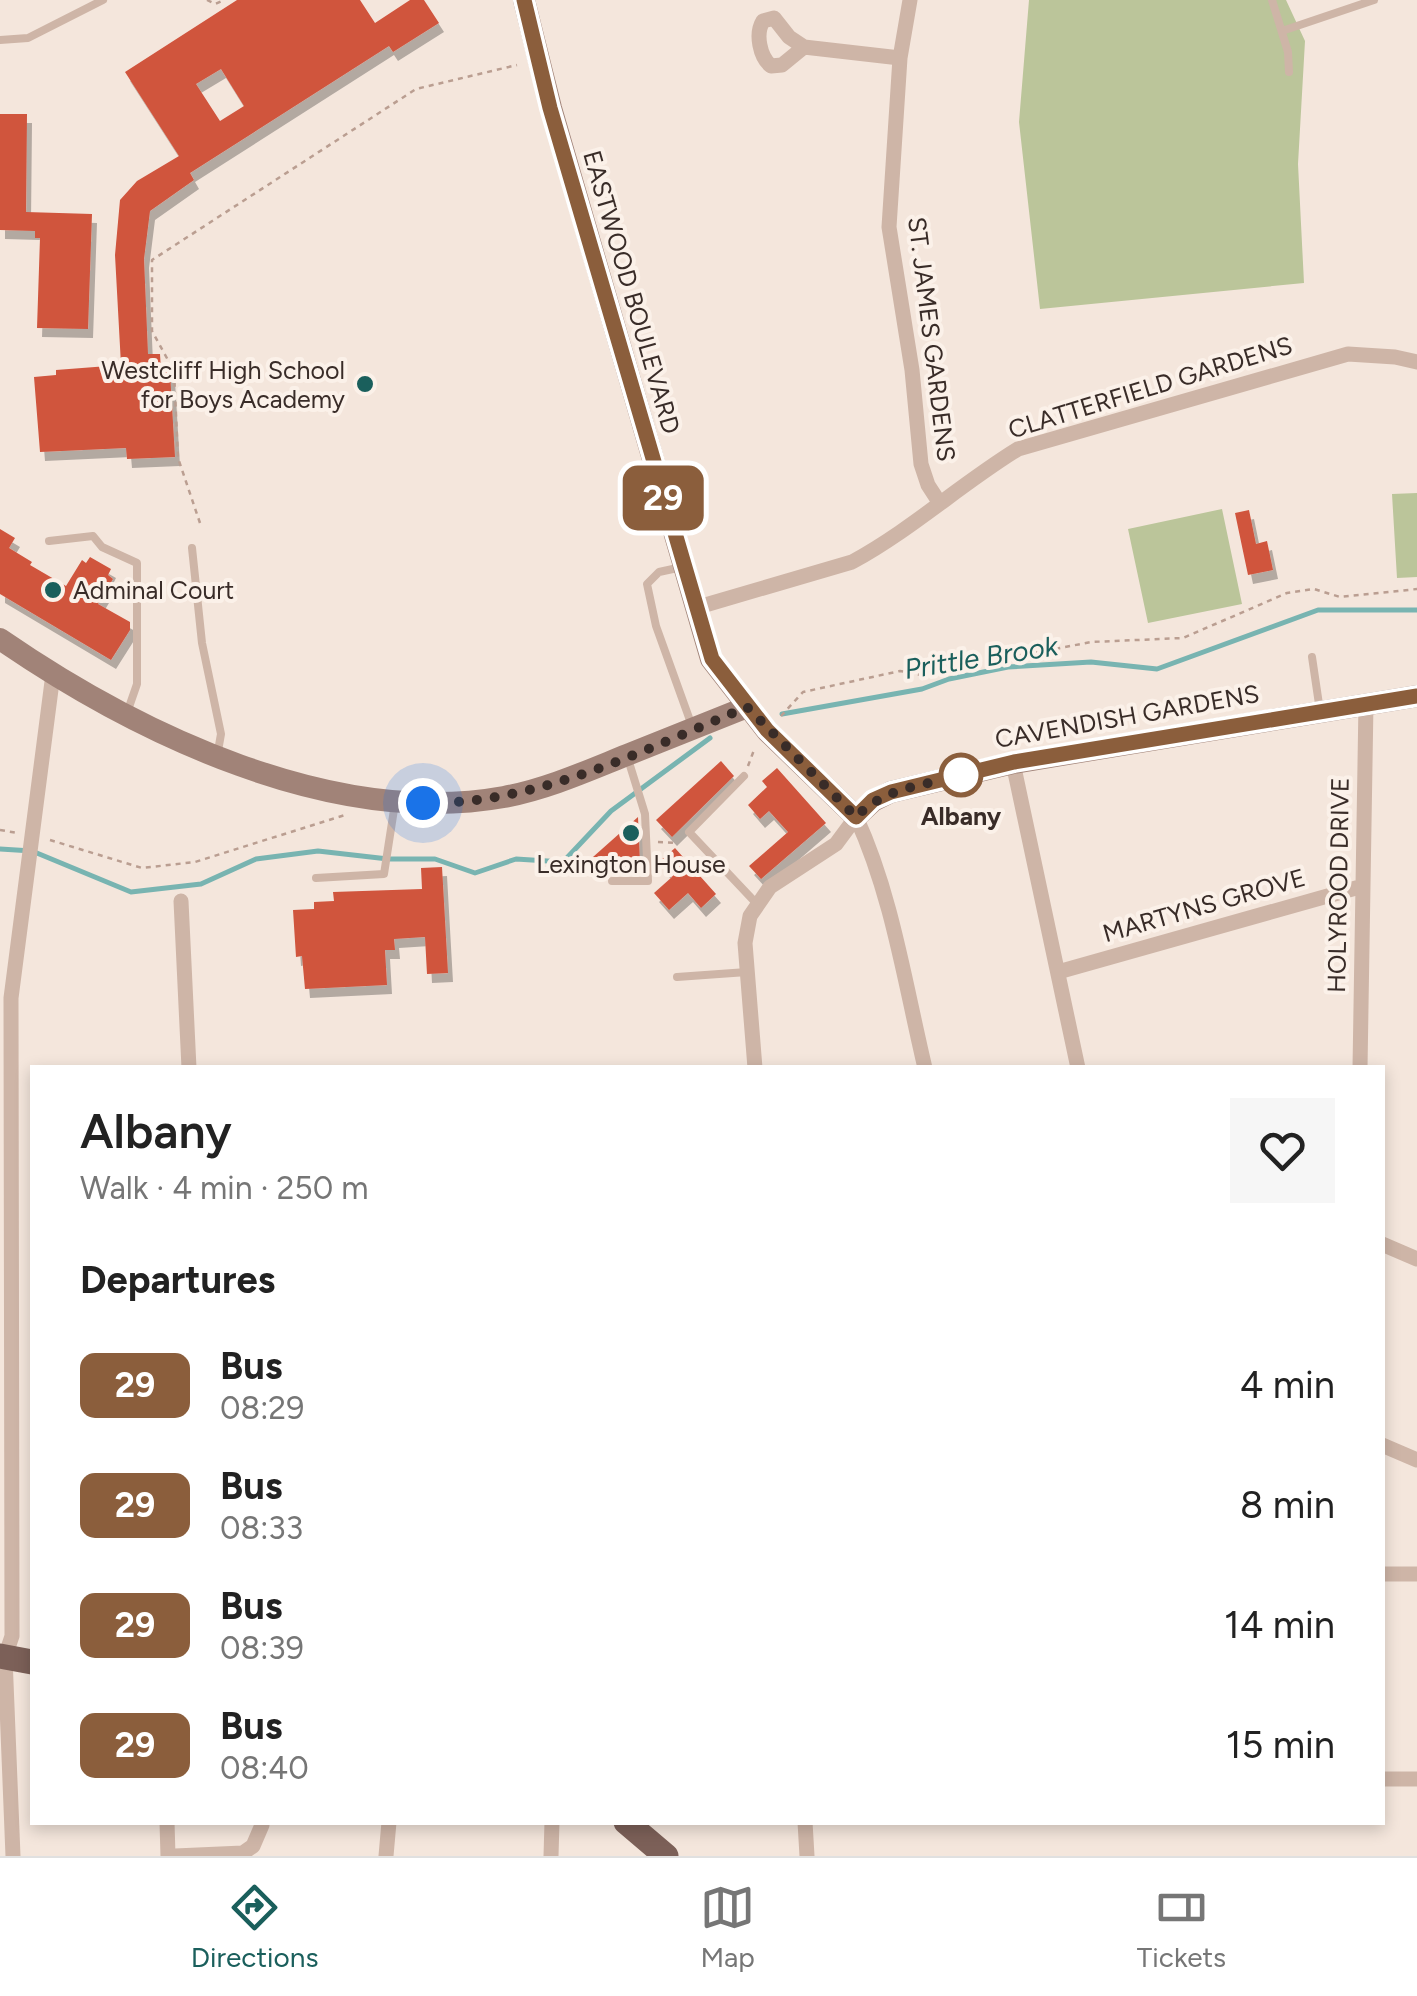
<!DOCTYPE html>
<html lang="en">
<head>
<meta charset="utf-8">
<style>
  body { margin:0; font-family:Figtree,sans-serif; background:#f6f6f6; color:#222; height:100vh; display:flex; flex-direction:column; font-size:38px; white-space:nowrap }
  * { box-sizing:border-box; margin:0 }
  p { font-size:32px; color:#767676 }
  .icon { flex:none; width:55px; height:55px; fill:none; stroke:currentColor; stroke-width:2; stroke-linecap:round; stroke-linejoin:round }
  .map { position:relative; flex:1; overflow:hidden }
  .side { position:absolute; left:30px; top:1065px; width:1355px; height:760px; display:flex; flex-direction:column; background:#fff; border-radius:0px; box-shadow:0 5px 15px #0003 }
  .side>* { flex:none }
  .badge { padding:0 20px; border-radius:15px; font-size:35px; line-height:65px }
  .you { position:absolute; width:50px; height:50px; margin:-25px; border:8px solid #fff; border-radius:50%; background:#1a73e8; box-shadow:0 0 0 15px #1a73e833 }
  .map>.badge { position:absolute; translate:-50% -50%; box-shadow:0 0 0 5px #fff }
  h2 { padding:0 50px; font-size:38px; line-height:90px }
  .round { display:grid; place-items:center; flex:none; width:105px; height:105px; border-radius:0px; background:#f6f6f6 }
  .overview { display:flex; align-items:center; justify-content:space-between; height:170px; padding:0 50px }
  h1 { font-size:48px; font-weight:600; line-height:75px }
  ul { padding:0; list-style:none }
  li { display:flex; align-items:center; gap:30px; height:120px; padding:0 50px }
  li div { flex:1 }
  li b { display:block; font-size:38px }
  li em { font-style:normal }
  li .badge { min-width:110px; font-weight:700; text-align:center }
  .tab-bar { display:flex; justify-content:space-around; align-items:center; height:140px; border-top:2px solid #e0e0e0; background:#fff; font-size:28px; color:#767676 }
  .tab-bar a { display:grid; justify-items:center; gap:5px }
  .tab-bar .current { color:#1a5f5c }
  .map>svg:first-child { display:block }
  .green { fill:#bbc59a }
  .lines { fill:none; stroke-linecap:round; stroke-linejoin:round }
  .stream { stroke:#78b4b1; stroke-width:5 }
  .building { fill:#d0543e; fill-rule:evenodd; filter:url(#shadow) }
  .path { stroke:#ba9e91; stroke-width:2.5; stroke-dasharray:5 5; stroke-linecap:butt }
  .lane { stroke:#ceb5a7; stroke-width:8 }
  .street { stroke:#ceb5a7; stroke-width:15 }
  .secondary { stroke:#a18378; stroke-width:22 }
  .primary { stroke:#7c6058; stroke-width:25 }
  .line-casing { stroke:#fff; stroke-width:22 }
  .line { stroke:#8b5e3c; stroke-width:15 }
  .walk { stroke:#392c28; stroke-width:10; stroke-dasharray:0 18 }
  .poi-dot { fill:#1a5f5c; stroke:#fbf1e9; stroke-width:4 }
  .stop-dot { fill:#fff; stroke:#8b5e3c; stroke-width:5 }
  .labels { text-anchor:middle; stroke-width:8; stroke-linejoin:round; paint-order:stroke }
  .street-label { font-size:25px; fill:#392c28; stroke:#fbf1e9 }
  .poi-label { font-size:25px; fill:#392c28; stroke:#fbf1e9; text-anchor:end }
  .stop-label { font-size:25px; font-weight:bold; fill:#392c28; stroke:#fbf1e9 }
  .water-label { font-size:28px; font-style:italic; fill:#1a5f5c; stroke:#fbf1e9 }
</style>
</head>
<body>
<div class="map">
<svg width="1417" height="1856" viewBox="0 0 1417 1856">
  <defs>
    <filter id="shadow"><feDropShadow dx="5" dy="9" stdDeviation="0" flood-color="#0004"/></filter>
  </defs>
  <rect width="100%" height="100%" fill="#f4e6dc"/>
  <path class="green" d="M1029,0h257l19,41 -7,123 6,119 -264,26 -21,-187z
    M1417,493v84l-20,1 -5,-84z
    M1222,509l20,95 -94,19 -20,-94z"/>
  <g class="lines">
    <path class="stream" d="M782,714l140,-25 27,-10 59,-12 83,-5 66,7 161,-59h99
      M0,849l32,2 99,41 70,-8 55,-25 62,-8 70,8h47l40,14 41,-14 47,3 48,-51 99,-73"/>
  </g>
  <path class="building" d="M237,0h123l15,23 35,-23h14l15,23 -46,29 -4,-6 -199,127 4,7 -44,31 -6,48 4,95h12l1,16 9,2 5,85 -48,2 -1,-11 -86,4 -6,-75 22,-2v-5l65,-5 -6,-110 5,-55 17,-19 42,-25 -54,-84zM221,69l23,37 -24,15 -24,-37z
    M0,114h27l-1,98 66,2 -4,115 -51,-1 3,-90h-5v-7l-35,-1z
    M1249,510l7,34 11,-3 6,29 -25,5 -13,-62z
    M0,529l15,9 -6,10 23,14 -2,3 36,21 16,-26 4,3 4,-6 21,12 -3,6 5,4 -15,25 32,18v8l-19,30 -111,-66z
    M721,761l13,15 -62,61 -16,-17z
    M777,768l49,55 -65,56 -12,-13 39,-34 -19,-21 -9,8 -12,-14 19,-18 -5,-6z
    M638,817l2,47 -29,1v-8h-18z
    M675,848l41,46 -15,14 -13,-15 -19,17 -15,-17 18,-16 -13,-15z
    M442,867l6,106 -21,1 -2,-37 -31,2 1,11h-10l2,35 -82,4 -3,-33 -6,1 -3,-47 21,-1v-7l20,-1 -1,-9 89,-3 -1,-21z"/>
  <g class="lines">
    <path class="path" d="M207,0l8,4 9,-4
      M200,523l-22,-65 -4,-87 -22,-40v-71l264,-171 101,-24
      M781,716l22,-24 97,-21 21,4 170,-33 92,-4 104,-45 27,-4 26,8 77,-8
      M748,766l6,-16
      M0,830l18,3
      M50,840l92,28 53,-6 150,-47
      M658,842l19,1"/>
    <path class="lane" d="M1272,0l16,52 1,20
      M1282,31l92,-31
      M0,40l28,-2 75,-38
      M49,541l44,-5 9,11 35,16v121l-9,26
      M192,548l10,95 19,91 -3,17
      M682,567l-23,5 -12,12 9,42 36,100
      M1312,657l8,54
      M744,776l-55,56 67,71
      M316,878l68,-4 11,-71
      M612,881h36l-3,-67 -17,-55
      M677,977l70,-5"/>
    <path class="street" d="M910,0l-10,58 -11,169 23,143 9,94 7,21 11,17
      M804,47l-22,18 -11,1c-11,-9 -16,-32 -8,-45l11,-3 15,19 15,10 96,11
      M695,608l157,-46c59,-32 109,-78 166,-113l330,-95 47,3 22,5
      M1013,763l65,305
      M181,901l8,167
      M1058,972l305,-86
      M755,1068l-10,-125 5,-27 20,-29 66,-43 20,-27c36,78 49,167 69,251
      M1360,1068l6,-365
      M1382,1244l35,15
      M1382,1445l35,15
      M1382,1574h35
      M1382,1779h35
      M167,1822l1,34
      M805,1822l2,34
      M243,1853l10,-7 9,-21
      M13,1856l-8,-199 7,-21 -1,-638 42,-324
      M175,1856l68,-3 1,3
      M386,1856l3,-34
      M551,1856l1,-34"/>
    <path class="secondary" d="M524,0l27,108 160,551 56,72 89,86 17,-16 18,-9 122,-29 404,-67
      M0,639c138,95 333,189 504,158 43,-8 83,-26 123,-42 40,-16 80,-32 120,-48"/>
    <path class="primary" d="M0,1656l32,6
      M626,1822l40,34"/>
  </g>
  <g class="lines">
    <g class="line-casing">
      <path id="line" d="M524,0l26,108 162,551 55,71 89,87 17,-17 18,-8 123,-30 403,-66"/>
    </g>
    <use href="#line" class="line"/>
    <path class="walk" d="M423,803c114,2 221,-53 324,-96l109,110c31,-31 65,-30 105,-42"/>
  </g>
  <g class="poi-dot">
    <circle cx="365" cy="384" r="10"/>
    <circle cx="53" cy="590" r="10"/>
    <circle cx="631" cy="833" r="10"/>
  </g>
  <circle class="stop-dot" cx="961" cy="775" r="20"/>
  <g class="labels">
    <g class="street-label">
      <text transform="translate(632 292) rotate(74)" y="9">EASTWOOD BOULEVARD</text>
      <text transform="translate(932 339) rotate(83)" y="9">ST. JAMES GARDENS</text>
      <text transform="translate(1150 387) rotate(-17)" y="9">CLATTERFIELD GARDENS</text>
      <text transform="translate(1127 716) rotate(-10)" y="9">CAVENDISH GARDENS</text>
      <text transform="translate(1338 885) rotate(-89)" y="9">HOLYROOD DRIVE</text>
      <text transform="translate(1204 905) rotate(-16)" y="9">MARTYNS GROVE</text>
    </g>
    <g class="poi-label">
      <text x="345" y="379">Westcliff High School<tspan x="345" dy="29">for Boys Academy</tspan></text>
      <text x="73" y="599" text-anchor="start">Adminal Court</text>
      <text x="631" y="873" text-anchor="middle">Lexington House</text>
    </g>
    <g class="stop-label">
      <text x="961" y="825">Albany</text>
    </g>
    <g class="water-label">
      <text transform="translate(981 657) rotate(-9)" y="10">Prittle Brook</text>
    </g>
  </g>
</svg>
<div class="you" style="left:423px;top:803px"></div>
<b class="badge" style="left:663px;top:498px;background:#8b5e3c;color:#fff">29</b>
<section class="side">
<div class="overview"><div><h1>Albany</h1><p>Walk · 4 min · 250 m</p></div><a class="round"><svg class="icon" aria-label="heart" viewBox="0 0 24 24"><path d="M12 20l-8-8c-3-5 5-10 8-4 3-6 11-1 8 4z"/></svg></a></div>
<h2>Departures</h2>
<ul>
<li><span class="badge" style="background:#8b5e3c;color:#fff">29</span><div><b>Bus</b><p>08:29</p></div><em>4 min</em></li>
<li><span class="badge" style="background:#8b5e3c;color:#fff">29</span><div><b>Bus</b><p>08:33</p></div><em>8 min</em></li>
<li><span class="badge" style="background:#8b5e3c;color:#fff">29</span><div><b>Bus</b><p>08:39</p></div><em>14 min</em></li>
<li><span class="badge" style="background:#8b5e3c;color:#fff">29</span><div><b>Bus</b><p>08:40</p></div><em>15 min</em></li>
</ul>
</section>
</div>
<nav class="tab-bar">
<a class="current"><svg class="icon" aria-label="directions" viewBox="0 0 24 24"><path d="M12 3l9 9-9 9-9-9zM9 14v-3h6M13 9l2 2-2 2"/></svg>Directions</a>
<a><svg class="icon" aria-label="map" viewBox="0 0 24 24"><path d="M3 6l6-2 6 2 6-2v14l-6 2-6-2-6 2zM9 4v14M15 6v14"/></svg>Map</a>
<a><svg class="icon" aria-label="tickets" viewBox="0 0 24 24"><path d="M3 7h18v10H3zM15 7v10"/></svg>Tickets</a>
</nav>
</body>
</html>
